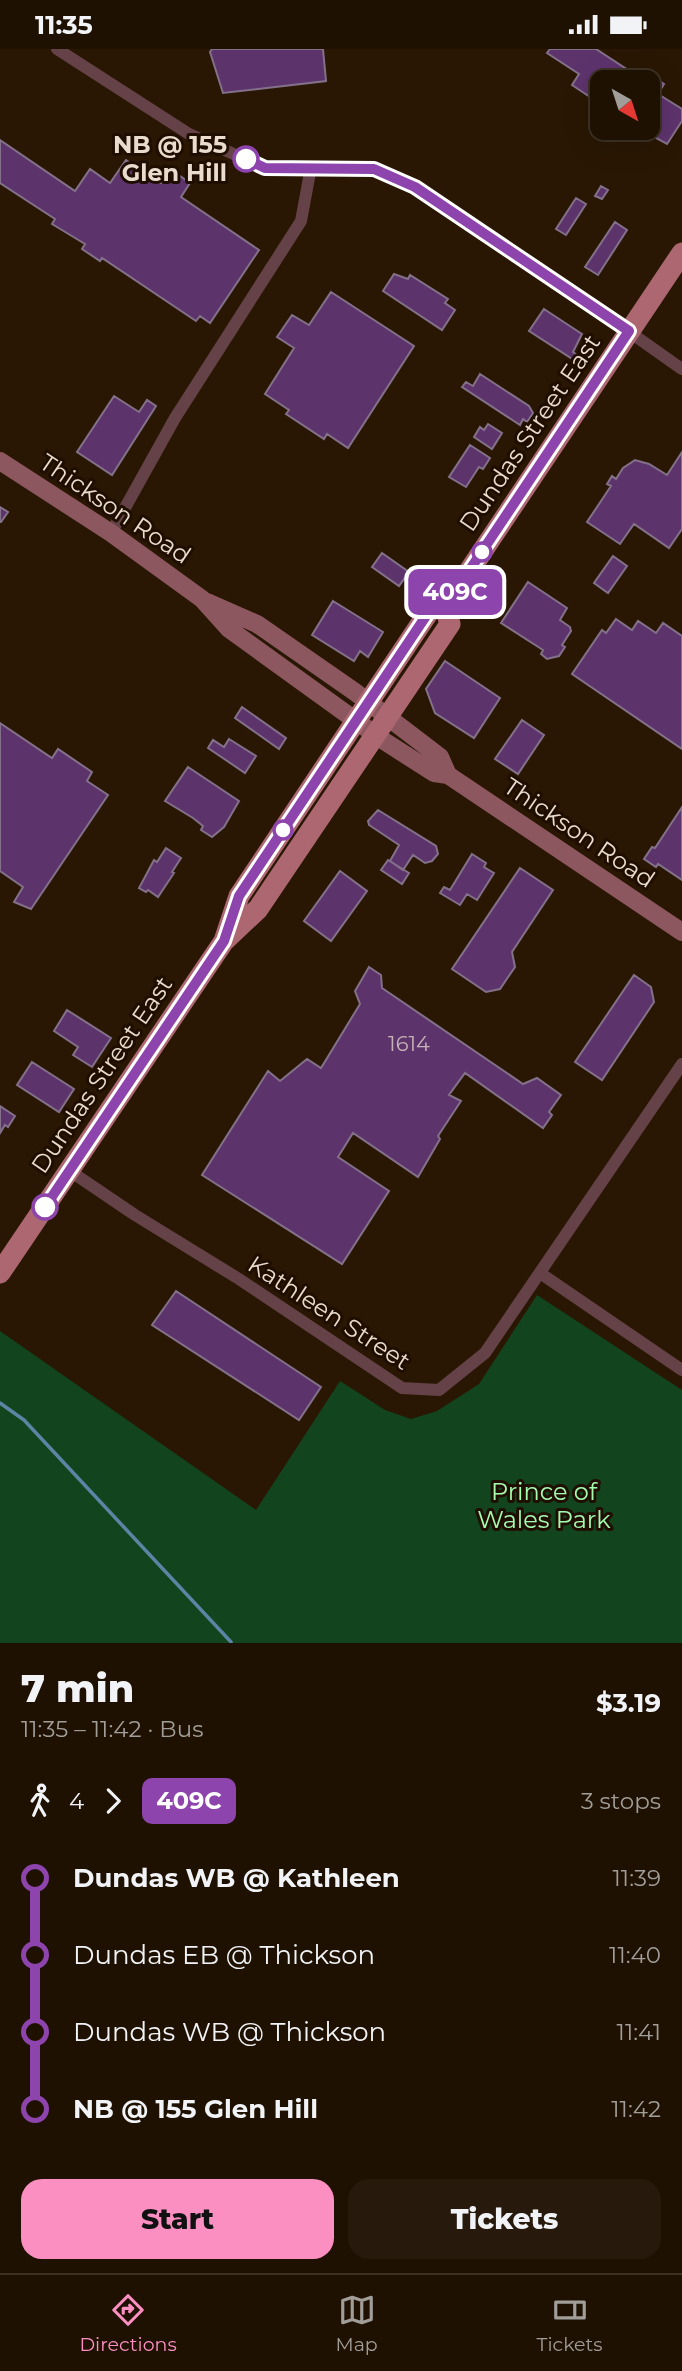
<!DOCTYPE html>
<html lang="en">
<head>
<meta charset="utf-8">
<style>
  body { margin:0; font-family:Montserrat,sans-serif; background:#271a0c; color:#f1f3f6; height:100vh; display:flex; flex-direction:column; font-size:26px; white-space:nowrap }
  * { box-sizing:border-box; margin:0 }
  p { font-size:23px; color:#a19d99 }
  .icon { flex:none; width:38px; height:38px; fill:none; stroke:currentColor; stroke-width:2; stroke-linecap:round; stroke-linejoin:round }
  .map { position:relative; height:1594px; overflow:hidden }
  .panel { display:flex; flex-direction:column; background:#1f1102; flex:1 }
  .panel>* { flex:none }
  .badge { padding:0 14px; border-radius:10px; font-size:24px; line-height:46px }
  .needle { width:46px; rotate:141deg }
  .fabs { position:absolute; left:590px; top:21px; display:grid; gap:14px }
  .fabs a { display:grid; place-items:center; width:70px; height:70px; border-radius:14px; background:#1f1102; box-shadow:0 7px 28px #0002,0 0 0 2px #3c3124; font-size:35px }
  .map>.badge { position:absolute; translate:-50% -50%; box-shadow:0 0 0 4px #fff }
  .legs { display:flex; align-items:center; gap:10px; height:77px; padding:0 21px; font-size:23px }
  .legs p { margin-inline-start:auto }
  .headline { display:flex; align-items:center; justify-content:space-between; height:119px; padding:0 21px }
  h1 { font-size:38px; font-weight:800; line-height:52px }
  .button { display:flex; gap:14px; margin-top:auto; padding:14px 21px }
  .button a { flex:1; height:80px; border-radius:21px; background:#fc8fc2; color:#111; font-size:28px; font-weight:800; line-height:80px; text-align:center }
  .button a+a { background:#271a0c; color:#f1f3f6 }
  ul { padding:0 21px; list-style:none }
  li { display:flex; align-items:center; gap:24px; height:77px; font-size:26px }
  li i { display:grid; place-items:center; width:10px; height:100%; margin:0 9px; background:currentColor }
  li i::after { content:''; width:18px; height:18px; margin:-9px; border:5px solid; border-radius:50%; background:#1f1102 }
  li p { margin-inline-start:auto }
  li:first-child i { background:linear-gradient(#0000 50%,currentColor 0) }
  li:last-child i { background:linear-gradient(currentColor 50%,#0000 0) }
  .status { display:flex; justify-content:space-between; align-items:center; height:49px; padding:0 35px; background:#1f1102; direction:ltr }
  .status svg { height:19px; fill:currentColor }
  .tabs { display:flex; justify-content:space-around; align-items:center; height:98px; border-top:2px solid #3c3124; background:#1f1102; font-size:19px; color:#a19d99 }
  .tabs a { display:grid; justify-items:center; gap:4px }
  .tabs .current { color:#fc8fc2 }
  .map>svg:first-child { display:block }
  .green { fill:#12451d }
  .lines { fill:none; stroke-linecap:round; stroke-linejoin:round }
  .stream { stroke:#5c84a4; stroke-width:3.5 }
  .building { fill:#5d336c; stroke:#83718a; stroke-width:2 }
  .street { stroke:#644247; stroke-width:12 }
  .secondary { stroke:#8c575f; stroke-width:18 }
  .primary { stroke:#ac6771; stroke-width:21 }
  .line-1-casing { stroke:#fff; stroke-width:16 }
  .line-1 { stroke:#8e44ad; stroke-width:10 }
  .stop-1-dot { fill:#fff; stroke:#8e44ad; stroke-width:3.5 }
  .labels { text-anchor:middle; stroke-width:6; stroke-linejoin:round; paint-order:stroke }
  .number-label { font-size:21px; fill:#c6b2b6 }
  .stop-label { font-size:24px; font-weight:bold; fill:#e9dccf; stroke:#1f0e00; text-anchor:end }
  .street-label { font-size:24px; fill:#e9dccf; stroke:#1f0e00 }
  .park-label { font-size:24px; fill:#a3fbaf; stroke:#1f0e00 }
</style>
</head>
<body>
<div class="status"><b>11:35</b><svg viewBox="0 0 49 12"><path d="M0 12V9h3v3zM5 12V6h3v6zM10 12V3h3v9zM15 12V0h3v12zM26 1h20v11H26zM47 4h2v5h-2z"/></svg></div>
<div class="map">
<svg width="682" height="1594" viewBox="0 0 682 1594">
  <rect width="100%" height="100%" fill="#291703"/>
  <path class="green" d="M537,1246l145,95v253h-682v-312l256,179 84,-129 45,29 26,9 26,-8 42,-27z"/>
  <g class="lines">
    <path class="stream" d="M0,1354l24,17 207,222"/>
  </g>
  <path class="building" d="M212,0h111l3,32 -103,12 -13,-41z
    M550,0h46l46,30 4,-7 18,12 -6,10 24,15v12l-15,23 -29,-16h10v-46h-46v23l-30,-20 7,-11 -32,-21z
    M0,91l75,51 15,-22 20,14 16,-23 35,23 9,-14 20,14 -9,14 78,53 -49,73 -10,-7 -4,5 -94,-63 -2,3 -18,-12 3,-5 -33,-20 3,-5 -55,-36z
    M601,137l7,4 -6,9 -7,-3z
    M576,149l10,6 -20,31 -10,-6z
    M615,173l12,8 -29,45 -13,-8z
    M394,225l14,5 2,-4 38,24 -3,4 10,7 -13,20 -59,-39z
    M331,243l83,54 -66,102 -21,-14 -3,5 -38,-25 3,-4 -24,-16 29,-46 -17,-11 15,-22 17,10z
    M544,260l38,25 -9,18 4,3 -3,5 -45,-29z
    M480,325l49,32 4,7 -6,9 -4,-3 -3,6 -58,-38 4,-5 7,4z
    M114,347l25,16 8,-12 9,6 -44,69 -35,-23z
    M488,375l14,9 -10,16 -18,-12 6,-10 4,3z
    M470,396l20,13 -7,11 -4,-2 -13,20 -17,-10z
    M682,403v77l-13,19 -35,-24 -14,20 -33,-22 24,-36 -4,-2 5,-8 4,3 7,-11 12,-8 14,4 18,11z
    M0,458l8,5 -7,10h-1z
    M382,504l27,19 -10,14 -27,-19z
    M613,507l14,10 -19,27 -14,-10z
    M528,533l39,26 -7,12 10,7 1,4 -9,14 3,2 -6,9 -12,3 -6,-5 2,-4 -42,-27z
    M333,552l50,31 -15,25 -8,-6 -6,10 -42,-26z
    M616,570l16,11 6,-9 18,12 7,-10 19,13v113l-110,-75 30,-44 4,3z
    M445,612l55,37 -26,40 -39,-25 -9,-24z
    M242,658l44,31 -7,11 -44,-31z
    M522,671l22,15 -26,39 -23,-15z
    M0,674l52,35 6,-9 34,23 -5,9 21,14 -77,114 -17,-7 9,-15 -23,-16z
    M229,690l27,17 -11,17 -37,-25 5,-8 11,7z
    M188,718l51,34 -15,26 -12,10 -11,-7 2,-4 -10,-8 -28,-17z
    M682,758v73l-24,-16 -2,3 -12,-8 8,-12 3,1z
    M378,761l58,36 2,8 -6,7 -7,2 -12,-8 -10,15 -13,-9 9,-16 -30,-20 -1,-4z
    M166,799l15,10 -9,14 2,1 -16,24 -10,-7 -2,2 -7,-4 15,-28 3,2z
    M472,805l14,9 -2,4 10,6 -17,27 -10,-6 -7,11 -20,-12 4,-6 6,3z
    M388,811l21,13 -7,11 -21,-14z
    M520,819l33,22 -41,62 3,15 -15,22 -14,3 -34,-23z
    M340,822l27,20 -36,50 -27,-20z
    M369,918l12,8 1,13 141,96 14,-6 24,17 -12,17 3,3 -9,13 -78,-55 -16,22 12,6 -23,35 2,3 -22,38 -65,-44 -15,24 51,34 -47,73 -140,-89 66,-104 12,10 27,-22 14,9 39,-64 -5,-13z
    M634,926l17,12 3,15 -52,78 -27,-18z
    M67,961l44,28 -19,29 -19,-12 5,-8 -24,-16z
    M32,1013l42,27 -15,23 -42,-27z
    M0,1057l15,10 -7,11 -3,-2 -5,8z
    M176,1242l145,96 -22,33 -147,-95z"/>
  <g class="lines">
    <path class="street" d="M57,0l132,85 76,34 109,1 41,18 148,98 119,84
      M111,484l64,-115 126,-197 10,-54
      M70,1122l65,44 104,64 163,109 37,2 46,-37 197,-289
      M540,1224l142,97"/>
    <path class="secondary" d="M0,412l111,72 91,66 27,30 155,112 50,32 14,2 234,157
      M207,553l50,22 98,68 85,65 8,18"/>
    <path class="primary" d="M224,892l15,-45 191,-286 15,-3 237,-354
      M0,1224l224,-332 34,-32 192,-285 -5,-17"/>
  </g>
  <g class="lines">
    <g class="line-1-casing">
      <path id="line-1" d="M45,1158l179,-266 15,-45 191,-286 15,-3 184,-276 -214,-144 -41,-18 -109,-1 -19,-9"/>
    </g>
    <use href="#line-1" class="line-1"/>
  </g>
  <g class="stop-1-dot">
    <circle cx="246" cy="110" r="12"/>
    <circle cx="482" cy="503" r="9"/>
    <circle cx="283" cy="781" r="9"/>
    <circle cx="45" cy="1158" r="12"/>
  </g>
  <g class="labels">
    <g class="number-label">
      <text x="409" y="1002">1614</text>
    </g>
    <g class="stop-label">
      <text x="227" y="104">NB @ 155<tspan x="227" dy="28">Glen Hill</tspan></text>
    </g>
    <g class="street-label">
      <text transform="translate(530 384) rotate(-56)" y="8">Dundas Street East</text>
      <text transform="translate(115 460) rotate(34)" y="8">Thickson Road</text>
      <text transform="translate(579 784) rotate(34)" y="8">Thickson Road</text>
      <text transform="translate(102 1026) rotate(-56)" y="8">Dundas Street East</text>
      <text transform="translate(329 1264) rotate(33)" y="8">Kathleen Street</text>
    </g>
    <g class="park-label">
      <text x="544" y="1451">Prince of<tspan x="544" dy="28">Wales Park</tspan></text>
    </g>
  </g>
</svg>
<div class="fabs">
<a><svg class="needle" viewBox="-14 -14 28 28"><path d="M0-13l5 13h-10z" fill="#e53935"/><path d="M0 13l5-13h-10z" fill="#a19d99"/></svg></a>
</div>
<b class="badge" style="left:455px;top:543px;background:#8e44ad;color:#fff">409C</b>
</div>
<section class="panel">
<div class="headline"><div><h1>7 min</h1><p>11:35 – 11:42 · Bus</p></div><b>$3.19</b></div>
<div class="legs"><svg class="icon" aria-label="walk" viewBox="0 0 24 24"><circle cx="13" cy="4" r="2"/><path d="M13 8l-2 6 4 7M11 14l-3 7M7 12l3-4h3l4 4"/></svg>4<svg class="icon" aria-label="forward" viewBox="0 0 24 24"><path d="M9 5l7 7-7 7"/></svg><b class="badge" style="background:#8e44ad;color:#fff">409C</b><p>3 stops</p></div>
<ul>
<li><i style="color:#8e44ad"></i><b>Dundas WB @ Kathleen</b><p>11:39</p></li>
<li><i style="color:#8e44ad"></i><span>Dundas EB @ Thickson</span><p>11:40</p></li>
<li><i style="color:#8e44ad"></i><span>Dundas WB @ Thickson</span><p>11:41</p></li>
<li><i style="color:#8e44ad"></i><b>NB @ 155 Glen Hill</b><p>11:42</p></li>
</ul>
<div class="button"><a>Start</a><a>Tickets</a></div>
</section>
<nav class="tabs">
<a class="current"><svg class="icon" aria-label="directions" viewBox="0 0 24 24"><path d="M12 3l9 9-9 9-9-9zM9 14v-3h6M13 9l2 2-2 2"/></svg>Directions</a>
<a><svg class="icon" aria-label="map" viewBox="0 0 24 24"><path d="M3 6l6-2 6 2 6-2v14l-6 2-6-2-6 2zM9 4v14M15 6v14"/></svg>Map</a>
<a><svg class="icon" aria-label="tickets" viewBox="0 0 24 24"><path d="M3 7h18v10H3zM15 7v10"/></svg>Tickets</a>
</nav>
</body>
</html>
